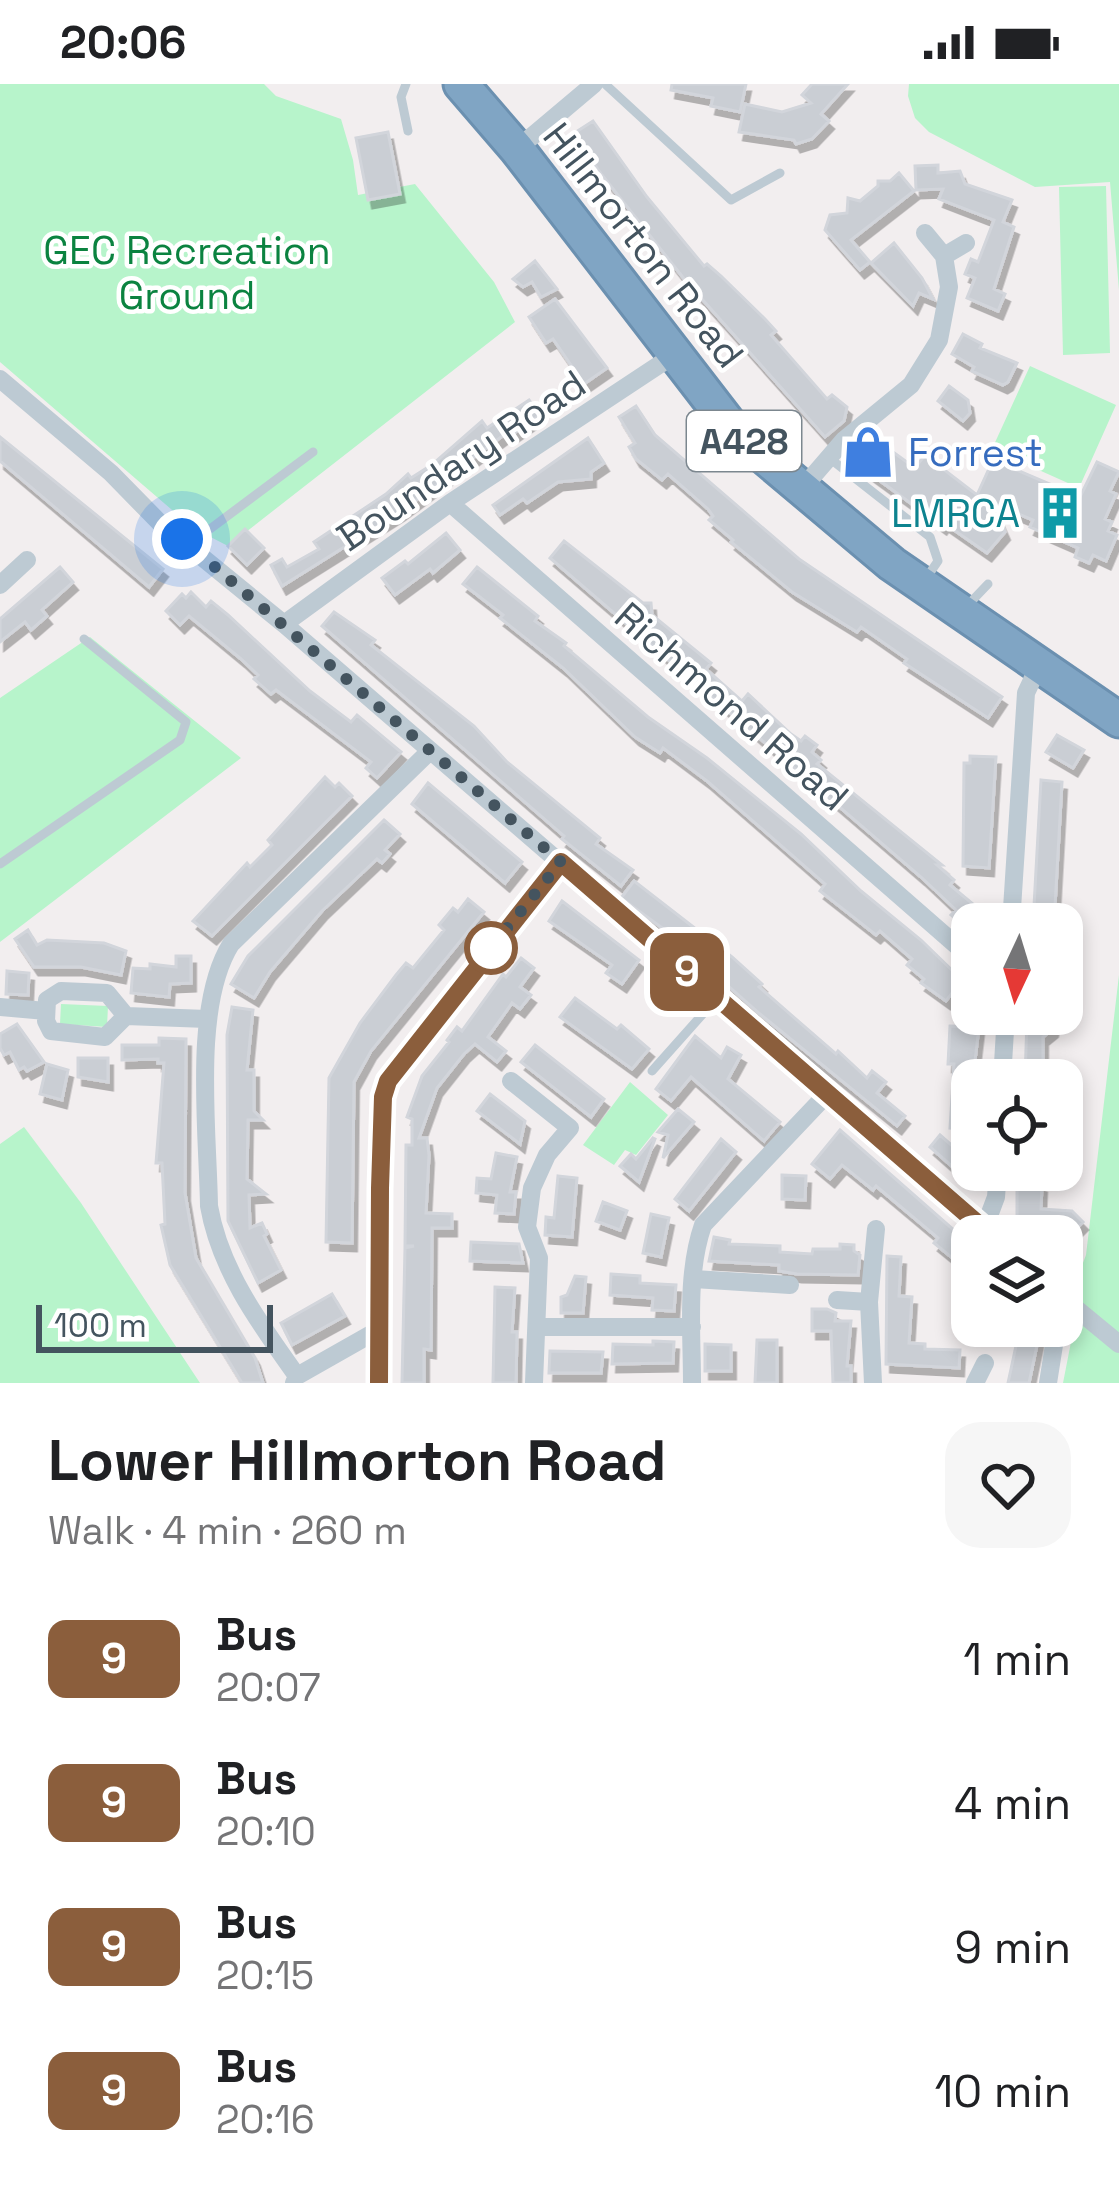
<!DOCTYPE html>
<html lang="en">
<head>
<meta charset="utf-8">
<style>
  body { margin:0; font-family:"Space Grotesk",sans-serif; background:#f6f6f6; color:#202124; height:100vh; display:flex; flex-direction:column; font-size:45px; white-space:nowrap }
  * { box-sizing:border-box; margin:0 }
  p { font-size:39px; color:#757577 }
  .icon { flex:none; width:66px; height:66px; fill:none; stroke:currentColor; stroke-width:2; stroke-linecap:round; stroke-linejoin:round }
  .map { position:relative; height:1299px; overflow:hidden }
  .panel { display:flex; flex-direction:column; background:#fff; flex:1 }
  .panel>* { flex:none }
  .badge { padding:0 24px; border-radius:18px; font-size:42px; line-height:78px }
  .needle { width:78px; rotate:184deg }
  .buttons { position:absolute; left:951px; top:819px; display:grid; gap:24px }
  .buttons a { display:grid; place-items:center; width:132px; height:132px; border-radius:24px; background:#fff; box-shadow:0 6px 18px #0003; font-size:60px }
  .scale { position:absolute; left:36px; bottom:30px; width:237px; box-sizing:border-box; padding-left:12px; border:6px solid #44545f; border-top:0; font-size:33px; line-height:42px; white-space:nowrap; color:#44545f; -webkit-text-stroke:9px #fff; paint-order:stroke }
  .you { position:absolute; width:60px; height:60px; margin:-30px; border:9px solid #fff; border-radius:50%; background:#1a73e8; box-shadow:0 0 0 18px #1a73e833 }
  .map>.badge { position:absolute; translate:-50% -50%; box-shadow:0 0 0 6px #fff }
  .round { display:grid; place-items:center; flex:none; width:126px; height:126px; border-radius:36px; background:#f6f6f6 }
  .summary { display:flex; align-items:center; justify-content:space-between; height:204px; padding:0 48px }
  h1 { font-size:57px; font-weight:600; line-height:90px }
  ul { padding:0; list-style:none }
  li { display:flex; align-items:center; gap:36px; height:144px; padding:0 48px }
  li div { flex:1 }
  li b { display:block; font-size:45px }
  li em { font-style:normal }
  li .badge { min-width:132px; font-weight:700; text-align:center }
  .status { display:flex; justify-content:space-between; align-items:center; height:84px; padding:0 60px; background:#fff; direction:ltr }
  .status svg { height:33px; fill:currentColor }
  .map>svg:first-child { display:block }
  .green { fill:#b7f4cb }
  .building { fill:#caced4; stroke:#d2d5db; stroke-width:3; filter:url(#shadow) }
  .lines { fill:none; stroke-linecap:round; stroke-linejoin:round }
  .highway-casing { stroke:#6b90b0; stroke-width:39 }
  .lane { stroke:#bdcad3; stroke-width:9 }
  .street { stroke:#bdcad3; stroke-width:18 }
  .highway { stroke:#80a5c4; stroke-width:33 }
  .line-casing { stroke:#fff; stroke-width:27 }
  .line { stroke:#8b5e3c; stroke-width:18 }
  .walk { stroke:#44545f; stroke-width:12; stroke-dasharray:0 21.6 }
  .stop-dot { fill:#fff; stroke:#8b5e3c; stroke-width:6 }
  .labels { text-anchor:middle; stroke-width:9; stroke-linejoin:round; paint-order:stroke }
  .shield { fill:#fff; stroke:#7c878f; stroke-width:3 }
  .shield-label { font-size:36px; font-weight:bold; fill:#44545f }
  .street-label { font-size:39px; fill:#44545f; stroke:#fff }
  .park-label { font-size:39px; fill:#0b8340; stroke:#fff }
  .shop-label { font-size:39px; fill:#366cbe; stroke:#fff; text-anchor:start }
  .culture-label { font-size:39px; fill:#0d838f; stroke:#fff; text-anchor:end }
</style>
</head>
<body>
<div class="status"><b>20:06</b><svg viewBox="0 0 49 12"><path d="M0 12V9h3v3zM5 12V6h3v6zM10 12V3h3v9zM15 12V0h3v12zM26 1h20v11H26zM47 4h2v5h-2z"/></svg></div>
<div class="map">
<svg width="1119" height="1299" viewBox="0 0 1119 1299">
  <defs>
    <filter id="shadow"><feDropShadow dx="4.5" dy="8" stdDeviation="0" flood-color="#0004"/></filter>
  </defs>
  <rect width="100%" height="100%" fill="#f2eeef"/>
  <path class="green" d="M0,0h264l12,12 65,23 12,41 5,35 57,-11 79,98 21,40 -287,224 -35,-18 -193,-166z
    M909,0h210v206l-9,-108 -75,5 -106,-55 -14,-14 -7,-22z
    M1106,102l4,167 -47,2 -4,-168z
    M1030,282l86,39 -37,83 -87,-39z
    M90,553l151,121 -241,184v-244z
    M1119,891v408h-56l16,-82 -8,-7 15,-39z
    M61,920l47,2 -1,21 -47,-3z
    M630,998l38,33 -32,40 -11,-5 -11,15 -31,-20z
    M24,1043l57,76 119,180h-200v-239z"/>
  <path class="building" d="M672,0h74l-6,28 -29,-6 2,-8 -42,-8z
    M812,0h36l-27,30 8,7 -17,18 -16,5 -2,-4 -55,-8 6,-28 37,8 29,-9 -9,-8z
    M593,37l54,76 57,69 3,-2 14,12 44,43 11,12 -5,4 56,64 5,-4 15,12 -3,14 -19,16 -140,-157 -83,-105 -29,-41z
    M388,48l12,62 -32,6 -12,-62z
    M938,81v8l22,-2 5,13 47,16 -9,22 11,5 -20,62 11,5 -7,17 -31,-13 8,-20 -10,-4 6,-15 7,3 16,-42 -55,-21 4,-10 -27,1 -1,-24z
    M899,89l15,18 -63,49 19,22 -10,8 -35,-40 5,-15 17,-2 1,-15 12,3 18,-15v-5h12z
    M894,159l28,35 11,21 -14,-6 -6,13 -42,-43z
    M535,177l22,28 -16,8 -9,-15 -9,5 -10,-8z
    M555,215l52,69 -23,16 -31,-45 -7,4 -17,-26z
    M963,250l19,10 -2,4 37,15 -9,19 -5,3 -31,-14 2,-4 -22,-13z
    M949,302l19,14 2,13 -7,8 -25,-20z
    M529,316l11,15 -26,18 -2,-4 -112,83 -118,74 -11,-21 11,-6 5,8 32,-18 -5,-7 72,-48 22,-20 3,4 22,-14 49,-43 5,7z
    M636,322l19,29 144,124 203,138 -14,21 -84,-55 3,-4 -46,-32 -4,5 -65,-40 -61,-50 2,-2 -24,-20 4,-4 -5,-7 -40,-35 -6,6 -26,-21 -7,-12 6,-4 -16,-26z
    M871,352l44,32 10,-13 52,40 16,-35 87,37 17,-35 22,10 -9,19 6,3 -11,25 7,3 -4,9 9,4 -11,26 -13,-6 -4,8 -14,-6 3,-9 -48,-21 3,-7 -41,-17 13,29 -18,21 -43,-30 -2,3 -92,-67z
    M0,353l163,132 -14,18 -149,-126z
    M588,354l16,25 -13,9v7l-33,3 -31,21 -4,-4 -23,16 -7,-10z
    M245,445l19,19 -17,17 -19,-19z
    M446,449l14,17 -27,23 -3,-4 -35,26 -13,-17 23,-17 3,3z
    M564,457l79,62h8l1,12 59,48 -5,6 36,32 6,-7 43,40 10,7 4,-5 12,9 -5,7 9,8 -4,4 125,101h-5l17,15 -4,5 36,30 -8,9h-6l-1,8 -20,-17 5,-5 -35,-33 -371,-319z
    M60,483l13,15 -31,28 5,6 -16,14 -6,-8 -25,20v-23z
    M477,483l61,49 -3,5 31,22 -2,3 84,71 59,41 94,76 60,57 60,49 41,40 -16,21 -25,-18 3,-4 -17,-14 5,-6 -32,-28 -4,4 -56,-44 5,-7 -118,-103 -44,-33 -3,5 -25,-16 -72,-69 -63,-50 3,-3 -40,-31z
    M191,508l15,15 5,-6 17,14 82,76 41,31 6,-7 44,37 -24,26 -11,-10 5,-6 -95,-72 -5,4 -17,-15 4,-4 -17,-16 -52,-43 -9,9 -14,-14 16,-17 4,4z
    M334,528l41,28 -4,5 103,81 33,36 93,76 -4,6 37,26 -12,16 -59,-47 2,-3 -242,-210z
    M1057,651l27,15 -11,18 -27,-16z
    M970,672l26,1 -7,111 -26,-2 1,-103h6z
    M325,693l10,10 4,-4 13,13 -140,140 -19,-15 54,-58 3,4 22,-22 -4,-5z
    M1041,696l21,2 -8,142h-21z
    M428,699l94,79 -17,21 -93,-79z
    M384,736l16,14 -15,16 5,4 -8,9 -5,-4 -55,52 -52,61 -16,26 -23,-14 17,-28z
    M634,797l98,76 30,27 -3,3 77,67 2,-3 29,27 5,-7 14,11 -9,11 28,23 -8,10 -137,-112 -68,-60 2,-3 -73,-53z
    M468,815l16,13 -113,139 -17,31 -2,161 -26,-1 3,-164 31,-55 36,-48 10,-12 7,5 31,-38 -5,-5 14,-17 5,4z
    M562,817l77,59 -17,24 -16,-11 6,-8 -63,-44z
    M28,846l9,15 10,-5 57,3 22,8 -5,24 -40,-8h-47l-19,-28z
    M176,872h15v27l-21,1 -1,13 -38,-4 2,-25 17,1v-5l26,3z
    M521,874l13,10 -14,19 11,8 -11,14 -8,-6 -24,34 18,14 -9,11 -22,-18 -11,10 -27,34 -18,50h8l2,17 -3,58 26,1v14h-20l-1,122 -7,-1v34h-22l3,-135 9,-2h-9l1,-101h6v-26l-5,-2 15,-41 27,-34 -2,-2 10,-13 5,4 41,-57 3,3z
    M7,887l22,2 -1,22 -22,-1z
    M575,914l42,31 4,-4 28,24 -17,20 -72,-52z
    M232,923l21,3 -6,60h7v41l9,9h-15l-1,59 19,15 -17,1 1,33 12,-5 5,11 -3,2 17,34 -23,13 -30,-62 -1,-186z
    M1027,934l23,1 4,5 -1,5 -10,8v43h-18z
    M17,940l27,38 -17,9 -3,-4 -5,3 -9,-18 -6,3 -4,-7v-14z
    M950,942l29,1 -12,102 -17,-1 4,-64h-6z
    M695,952l26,22 6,-11 14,8 -13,24 52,43 -16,19 -73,-64 -20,24 -15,-12z
    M159,954l27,1 -1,154 11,65 59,100 8,25h-21l-72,-118 -9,-40 4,-1 -3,-61h-6l8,-100h-6v-4l-36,1v-15h37z
    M535,961l69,54 -13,18 -70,-55z
    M78,974h30v24l-30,-5z
    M47,980l21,6 -6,30 -22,-6z
    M490,1010l35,27 -5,23 -43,-33z
    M678,1025l16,13 -31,36 5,-23 -10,-3z
    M840,1046l132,116v28l-38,-31 4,-5 -62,-52 -3,4 -31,-25 -12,14 -18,-15z
    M940,1051l25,22 -10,12 -25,-22z
    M653,1054l2,1 -16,43 -19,-16 11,-12 5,5z
    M721,1055l15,13 -47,59 -14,-12z
    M496,1069l21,4 -7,35h6l-2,22 -19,-1 2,-18 -21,-2 1,-15 14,1z
    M1017,1086h21l-1,14 5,1 -1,24 31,2 11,11 -14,14h-37l-15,-13z
    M782,1091l24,1 -1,24 -23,-1z
    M558,1092l19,2 -5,59 -27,-2 1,-18 8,1z
    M603,1118l24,9 -7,19 -24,-9z
    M651,1130l18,4 -8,39 -18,-4z
    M714,1153l16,3 -1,4 51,2v6l32,2 1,-5h27v-5l14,1v6l6,4 -2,20 -61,-1 -18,-3v-6l-70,-4z
    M471,1158l48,2 4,19 -53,-2z
    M887,1172l14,1 -2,39 13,1 -3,46 16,1v5l35,1 -1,18 -73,-4z
    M611,1190l29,2v7l36,2 -2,26 -22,-1 1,-12 -43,-3z
    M575,1192l11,1 -3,36h-22v-16l6,-2z
    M495,1203l20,1 -3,44h5l-1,51h-23z
    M332,1210l13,22 -53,29 -11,-22z
    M812,1225h15l9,4 -1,8h16l-4,45h4v17h-18l-2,-52h-19z
    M1019,1242h22l-12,57h-21l9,-42 9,2z
    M757,1256h20v43h-22z
    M653,1257l21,1 -1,21 -61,1 1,-20 40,1z
    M705,1260l26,1v26h-26z
    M550,1267l53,1 -2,21h-52z"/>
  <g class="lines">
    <g class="highway-casing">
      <path id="highway" d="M461,0l56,65 218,283 157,132 227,156"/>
    </g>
    <path class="lane" d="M406,0l-5,13 7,34
      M605,0l126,116 49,-27
      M828,373l102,80 8,24 -11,16
      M190,460l123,-92
      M967,522l21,-22
      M0,780l180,-124 6,-18 -102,-83
      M652,987l65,-73
      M1062,1186l6,6 -6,8"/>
    <path class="street" d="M517,65l77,-65
      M944,172l22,-13
      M0,295l111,94 48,49 125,102 708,612
      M800,407l44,-51 67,-55 28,-45 10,-53 -5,-31 -19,-23
      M450,419l522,456
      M0,501l27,-25
      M284,540l166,-121 227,-150
      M1011,840l15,-231 13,-28
      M61,907l46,2 19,23 -21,21 -54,-6 -5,-10 1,-21z
      M0,923l46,4
      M126,932l81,3
      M1002,996l4,-66
      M511,997l59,47 -23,27 -15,33 -5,39 12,31 -5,125
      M984,1145l12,-32 2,-27
      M694,1195l96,6
      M1062,1213l57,47
      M837,1216l32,2
      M539,1243h153
      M297,1292l83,-47
      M294,1299l3,-7c-37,-52 -77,-106 -88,-170 -1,-74 -17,-200 22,-262l199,-193
      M378,1299l2,-195 3,-91 5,-16 173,-219
      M692,1299c0,-51 -6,-109 11,-158l125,-132
      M873,1299l-4,-81 7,-73
      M975,1299l10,-20
      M1048,1299l9,-57"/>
    <use href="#highway" class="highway"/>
  </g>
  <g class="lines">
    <g class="line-casing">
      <path id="line" d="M379,1299l1,-195 3,-91 5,-16 173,-219 431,374"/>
    </g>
    <use href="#line" class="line"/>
    <path class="walk" d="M182,455l379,323 -70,86"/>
  </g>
  <defs>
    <g id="shop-bare" transform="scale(4.14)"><path d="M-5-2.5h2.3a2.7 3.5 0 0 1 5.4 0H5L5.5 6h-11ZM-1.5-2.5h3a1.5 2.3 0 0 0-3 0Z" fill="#3f7fe0" stroke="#fff" stroke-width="2.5" paint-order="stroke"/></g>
    <g id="building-bare" transform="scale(4.14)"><path d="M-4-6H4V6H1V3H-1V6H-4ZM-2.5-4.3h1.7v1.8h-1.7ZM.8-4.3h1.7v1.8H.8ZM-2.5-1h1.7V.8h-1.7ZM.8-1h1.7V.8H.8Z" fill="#0f9aa8" stroke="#fff" stroke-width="2.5" paint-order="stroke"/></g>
  </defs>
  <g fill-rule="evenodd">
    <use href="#shop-bare" x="868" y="368"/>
    <use href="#building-bare" x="1060" y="429"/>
  </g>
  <circle class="stop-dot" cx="491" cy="864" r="24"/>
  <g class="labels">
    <rect class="shield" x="687" y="327" width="114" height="60" rx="9"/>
    <g class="shield-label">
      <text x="744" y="370">A428</text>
    </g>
    <g class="street-label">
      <text transform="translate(644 161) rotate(52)" y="14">Hillmorton Road</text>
      <text transform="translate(461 376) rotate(-34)" y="14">Boundary Road</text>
      <text transform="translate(732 622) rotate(41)" y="14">Richmond Road</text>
    </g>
    <g class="park-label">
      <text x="187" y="180">GEC Recreation<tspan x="187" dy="45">Ground</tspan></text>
    </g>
    <g class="shop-label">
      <text x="908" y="382">Forrest</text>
    </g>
    <g class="culture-label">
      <text x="1020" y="443">LMRCA</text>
    </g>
  </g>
</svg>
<div class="buttons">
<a><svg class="needle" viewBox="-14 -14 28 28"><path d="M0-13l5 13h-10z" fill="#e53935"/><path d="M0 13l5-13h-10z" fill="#757577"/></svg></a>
<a><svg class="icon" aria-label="locate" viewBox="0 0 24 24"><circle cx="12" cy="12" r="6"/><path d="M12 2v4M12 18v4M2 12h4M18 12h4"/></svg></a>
<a><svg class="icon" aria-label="layers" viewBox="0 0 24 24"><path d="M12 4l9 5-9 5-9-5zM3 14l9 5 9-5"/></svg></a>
</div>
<div class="scale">100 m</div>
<div class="you" style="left:182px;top:455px"></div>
<b class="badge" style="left:687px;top:888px;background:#8b5e3c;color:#fff">9</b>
</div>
<section class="panel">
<div class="summary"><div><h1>Lower Hillmorton Road</h1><p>Walk · 4 min · 260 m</p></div><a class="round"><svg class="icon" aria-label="heart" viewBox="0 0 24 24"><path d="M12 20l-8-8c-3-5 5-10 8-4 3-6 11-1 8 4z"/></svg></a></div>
<ul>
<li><span class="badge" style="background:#8b5e3c;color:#fff">9</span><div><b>Bus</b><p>20:07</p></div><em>1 min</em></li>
<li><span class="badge" style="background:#8b5e3c;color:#fff">9</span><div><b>Bus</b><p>20:10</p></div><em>4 min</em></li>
<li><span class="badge" style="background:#8b5e3c;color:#fff">9</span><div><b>Bus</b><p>20:15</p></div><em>9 min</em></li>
<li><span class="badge" style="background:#8b5e3c;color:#fff">9</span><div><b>Bus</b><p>20:16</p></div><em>10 min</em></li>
</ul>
</section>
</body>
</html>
